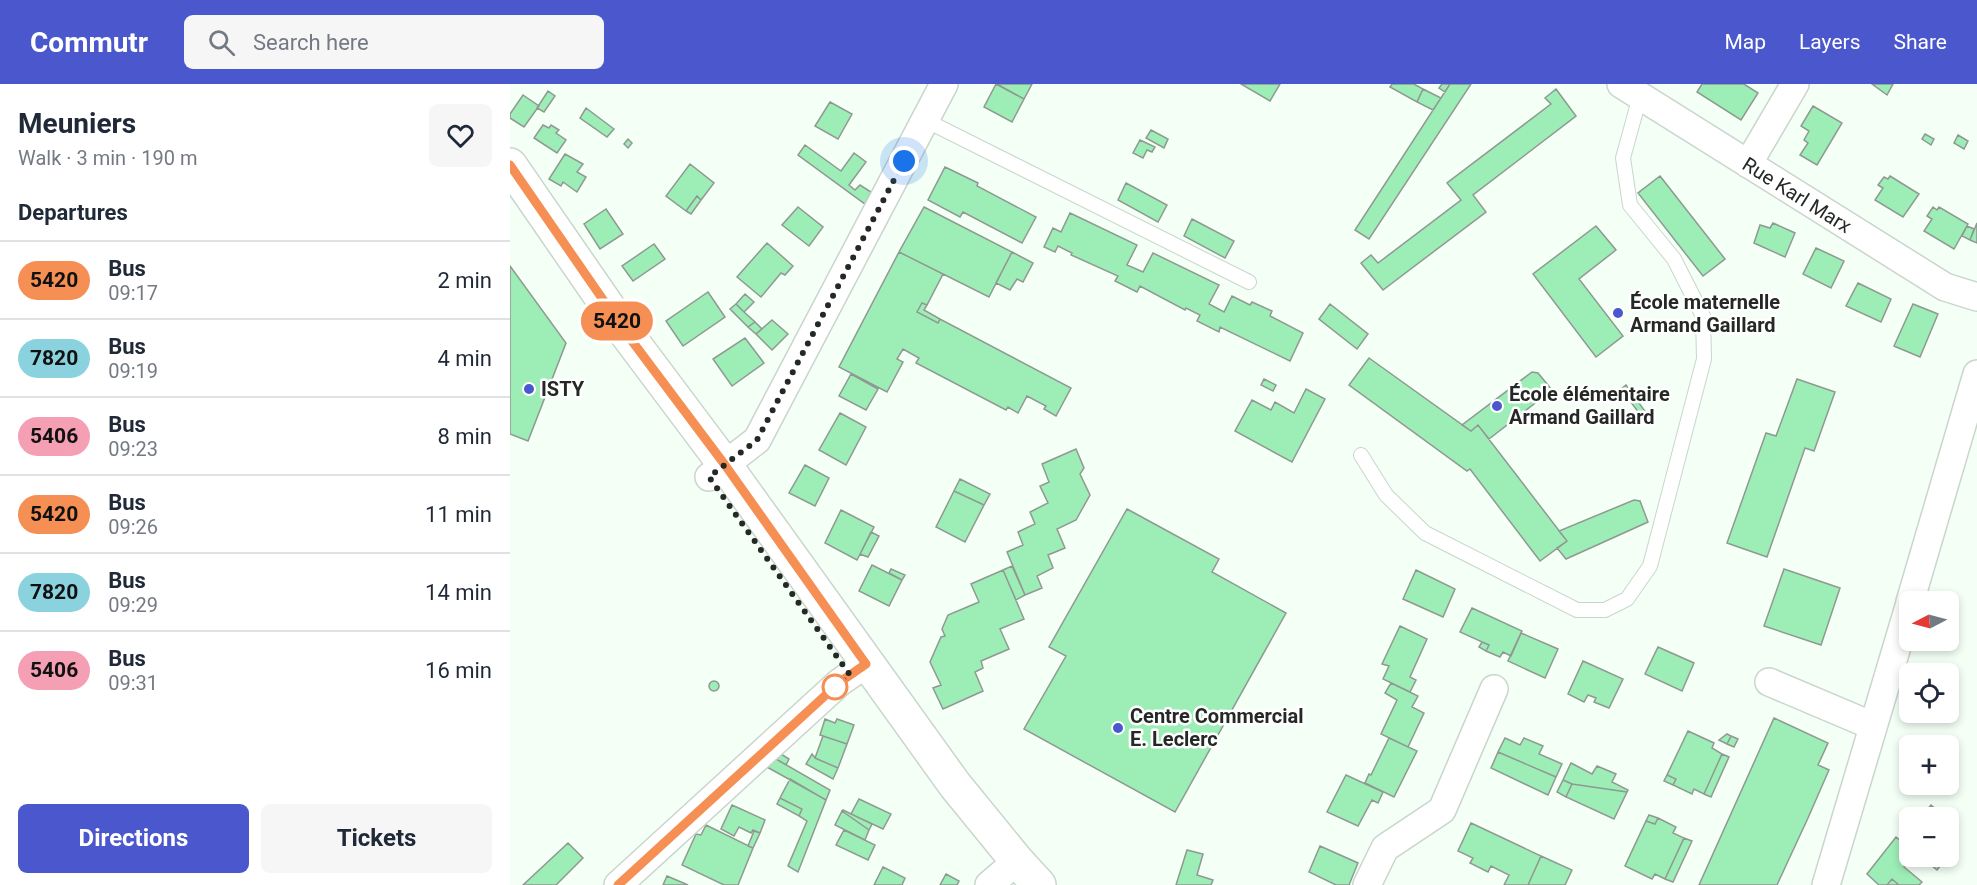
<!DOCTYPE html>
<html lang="en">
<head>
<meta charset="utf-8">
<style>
  body { margin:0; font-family:Roboto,sans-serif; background:#f6f6f7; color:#1f2937; height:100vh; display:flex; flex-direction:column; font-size:22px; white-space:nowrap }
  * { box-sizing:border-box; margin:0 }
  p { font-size:20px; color:#747a83 }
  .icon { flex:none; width:33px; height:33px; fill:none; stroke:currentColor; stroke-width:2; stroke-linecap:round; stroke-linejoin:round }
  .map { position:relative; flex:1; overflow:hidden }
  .side { display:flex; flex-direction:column; background:#fff; width:510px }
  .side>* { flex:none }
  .badge { padding:0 12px; border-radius:20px; font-size:21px; line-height:39px }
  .needle { width:39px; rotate:264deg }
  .buttons { position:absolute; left:1389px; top:507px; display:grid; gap:12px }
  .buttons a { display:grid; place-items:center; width:60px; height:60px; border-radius:9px; background:#fff; box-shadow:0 3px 9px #0003; font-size:30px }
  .you { position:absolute; width:30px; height:30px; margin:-15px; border:4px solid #fff; border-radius:50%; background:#1a73e8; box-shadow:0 0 0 9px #1a73e833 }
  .map>.badge { position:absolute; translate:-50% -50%; box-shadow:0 0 0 3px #fff }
  h2 { padding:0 18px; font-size:22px; line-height:54px }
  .round { display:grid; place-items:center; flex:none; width:63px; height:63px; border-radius:9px; background:#f6f6f7 }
  .head { display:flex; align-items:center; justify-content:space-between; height:102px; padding:0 18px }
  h1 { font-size:28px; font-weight:700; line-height:45px }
  .button { display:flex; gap:12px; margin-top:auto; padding:12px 18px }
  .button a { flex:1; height:69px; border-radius:9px; background:#4b58cd; color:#fff; font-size:24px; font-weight:700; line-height:69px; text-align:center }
  .button a+a { background:#f6f6f7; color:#1f2937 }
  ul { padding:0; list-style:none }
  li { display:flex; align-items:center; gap:18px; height:78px; padding:0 18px; border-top:2px solid #e0e1e3 }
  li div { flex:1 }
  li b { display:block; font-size:22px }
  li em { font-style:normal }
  li .badge { min-width:66px; font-weight:700; text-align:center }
  header { display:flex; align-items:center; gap:36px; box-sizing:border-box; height:84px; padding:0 30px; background:#4b58cd; color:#fff }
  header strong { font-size:28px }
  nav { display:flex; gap:33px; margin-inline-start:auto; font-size:21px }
  .search { width:420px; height:54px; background:#f6f6f7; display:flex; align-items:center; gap:15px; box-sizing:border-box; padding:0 21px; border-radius:9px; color:#747a83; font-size:22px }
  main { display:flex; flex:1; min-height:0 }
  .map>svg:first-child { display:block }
  .building { fill:#9deeb6; stroke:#8f9992; stroke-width:1.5 }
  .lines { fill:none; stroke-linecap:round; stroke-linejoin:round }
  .service-casing { stroke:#cad5cd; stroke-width:16 }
  .minor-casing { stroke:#cad5cd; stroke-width:30 }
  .secondary-casing { stroke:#cad5cd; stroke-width:36 }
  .service { stroke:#fff; stroke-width:14 }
  .minor { stroke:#fff; stroke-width:27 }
  .secondary { stroke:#fff; stroke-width:33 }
  .line-casing { stroke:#fff; stroke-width:14 }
  .line { stroke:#f58f53; stroke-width:9 }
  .walk { stroke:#252926; stroke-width:6; stroke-dasharray:0 10.8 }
  .poi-dot { fill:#4b58cd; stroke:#fff; stroke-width:2 }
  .stop-dot { fill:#fff; stroke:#f58f53; stroke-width:3 }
  .labels { text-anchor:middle; stroke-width:5; stroke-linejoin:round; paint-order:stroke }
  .street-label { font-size:20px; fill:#252926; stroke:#fff }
  .poi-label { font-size:20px; font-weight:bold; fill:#252926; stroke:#fff; text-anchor:start }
</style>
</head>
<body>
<header>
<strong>Commutr</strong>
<div class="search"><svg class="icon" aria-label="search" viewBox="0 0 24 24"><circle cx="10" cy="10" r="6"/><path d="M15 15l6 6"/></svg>Search here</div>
<nav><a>Map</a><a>Layers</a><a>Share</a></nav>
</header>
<main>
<section class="side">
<div class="head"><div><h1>Meuniers</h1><p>Walk · 3 min · 190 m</p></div><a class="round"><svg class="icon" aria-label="heart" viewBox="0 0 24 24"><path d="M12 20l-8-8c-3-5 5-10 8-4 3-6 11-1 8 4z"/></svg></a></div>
<h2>Departures</h2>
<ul>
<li><span class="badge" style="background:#f58f53;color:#111">5420</span><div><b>Bus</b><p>09:17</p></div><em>2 min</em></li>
<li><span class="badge" style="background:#8ad3de;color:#111">7820</span><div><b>Bus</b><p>09:19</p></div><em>4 min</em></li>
<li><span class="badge" style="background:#f49fb3;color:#111">5406</span><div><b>Bus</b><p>09:23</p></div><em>8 min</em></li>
<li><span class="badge" style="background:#f58f53;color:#111">5420</span><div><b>Bus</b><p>09:26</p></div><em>11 min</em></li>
<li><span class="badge" style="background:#8ad3de;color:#111">7820</span><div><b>Bus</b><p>09:29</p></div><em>14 min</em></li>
<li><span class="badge" style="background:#f49fb3;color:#111">5406</span><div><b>Bus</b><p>09:31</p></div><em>16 min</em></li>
</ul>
<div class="button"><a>Directions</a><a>Tickets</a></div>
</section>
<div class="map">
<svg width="1467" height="801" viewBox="0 0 1467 801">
  <rect width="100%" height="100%" fill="#f4fff6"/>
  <path class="building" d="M486,0l28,15 -12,23 -28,-15z
    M487,0h35l-8,15z
    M731,0h39l-10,17z
    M882,0h22l9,5 -6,13 -27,-15z
    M932,0h8l-5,8 -6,-4z
    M940,0h21l-102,155 -14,-9z
    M1192,0h42l14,9 -17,27 -44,-28z
    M1362,0h21l-6,11z
    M913,5l18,9 -8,12 -16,-8z
    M1046,5l20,27 -103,79 13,17 -103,78 -22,-27 10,-8 7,8 83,-63 -14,-17 104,-79 -6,-6z
    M38,7l7,5 -11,16 -7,-4z
    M13,11l16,11 -15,21 -14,-9v-4z
    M320,18l22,12 -14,25 -23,-13z
    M1303,22l29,17 -25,42 -17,-10 8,-12 -4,-3 5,-9 -8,-5z
    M76,24l28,21 -7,8 -27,-19z
    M33,41l6,3 2,-3 8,5 -3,3 10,7 -9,13 -23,-15z
    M641,46l17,9 -4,9 -18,-10z
    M1415,50l9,5 -3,6 -9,-6z
    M1448,51l10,6 -4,8 -10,-6z
    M118,55l4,4 -4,5 -4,-4z
    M630,56l15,7 -3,5 -5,-2 -4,8 -10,-5z
    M295,61l36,26 13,-18 12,9 -17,23 6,5 5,-5 11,7 -6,12 -67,-49z
    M55,70l18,10 -6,8 9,5 -9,15 -14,-10 -2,4 -12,-7z
    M180,80l24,19 -13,17 -4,-4 -11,15 -20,-15z
    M435,83l33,16 -1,3 59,31 -14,26 -59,-31 -3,5 -32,-17z
    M1150,92l65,83 -22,17 -65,-83z
    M1380,92l29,18 -16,23 -28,-17 8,-12 -5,-3 6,-8 4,2z
    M616,99l41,22 -9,17 -40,-22z
    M187,112l4,4 -10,14 -5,-3z
    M288,123l25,20 -14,19 -27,-21z
    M414,123l88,45 -23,45 -90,-45z
    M1423,123l4,3 2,-3 29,17 -14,25 -30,-18 8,-12 -5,-3z
    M96,125l17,25 -23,15 -16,-25z
    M560,129l67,32 -10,20 16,7 10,-19 66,32 -10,19 15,8 8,-16 18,9 2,-3 20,9 -2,5 33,17 -13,28 -70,-34 -1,5 -22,-11 3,-6 -14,-7 -1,2 -45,-24 -3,6 -22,-11 3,-5 -47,-21 1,-2 -14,-7 -3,6 -11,-5 9,-19 8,4z
    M682,135l42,22 -9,17 -41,-22z
    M1263,139l22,10 -10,24 -31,-14 6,-18 10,3z
    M1467,139v20l-7,-3z
    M1086,142l20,24 -37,29 44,57 -27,21 -63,-83z
    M1457,142l7,3 -4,11 -8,-4z
    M257,159l26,23 -8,9 -4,-2 -20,24 -24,-20z
    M144,160l11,15 -32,22 -11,-15z
    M1306,164l28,13 -13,27 -28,-14z
    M389,168l44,22 -16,31 -5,-2 -5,9 21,11 2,-4 131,69 -15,28 -12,-7 2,-3 -19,-10 -9,17 -10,-6 -2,3 -90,-47 3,-5 -16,-9 -6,10 6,3 -16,30 -48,-25z
    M502,168l21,11 -10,19 -6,-3 -7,11 -14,-7z
    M0,182l56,77 -38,98 -18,-7z
    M1348,199l33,16 -10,23 -35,-16z
    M198,208l17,25 -42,29 -17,-25z
    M235,210l9,8 -10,10 -8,-8z
    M412,219l5,2 -3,5 16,9 -2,4 -21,-11z
    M226,220l8,8 11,10 -7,5 -18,-18z
    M820,220l38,30 -11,15 -38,-30z
    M1403,220l25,10 -18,43 -26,-11z
    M262,236l16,14 -16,16 -16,-16z
    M245,238l7,7 -6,5 -8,-7z
    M235,254l19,25 -32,23 -19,-27z
    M859,274l102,73 7,-6 89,116 -27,20 -70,-92 -3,2 -118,-86z
    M1022,288l6,1 14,17 -63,49 -11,-14 -7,6 -9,-6z
    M341,290l27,15 -12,21 -27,-14z
    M754,295l12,6 -3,6 -12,-6z
    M1287,295l38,13 -21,59 -9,-3 -38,109 -40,-14 39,-110 10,3z
    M1116,301l21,29 -5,3 -21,-28z
    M796,305l19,10 -33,63 -57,-31 17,-31 19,10 4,-8 19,11z
    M330,329l26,14 -20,38 -27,-15z
    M566,365l8,19 -4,6 10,21 -14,25 -19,9 8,19 -17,7 5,13 -16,8 5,12 -17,7 -18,-43 16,-7 -5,-13 17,-8 -5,-12 18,-9 -8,-17 9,-4 -7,-18z
    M295,381l24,13 -14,28 -26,-13z
    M450,395l30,15 -6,11 -30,-14z
    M444,407l30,14 -19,37 -29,-15z
    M1124,416l6,1 8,21 -82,37 -9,-11 10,-7 -8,-10z
    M617,425l92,50 -7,13 74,41 -111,199 -151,-83 42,-73 -17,-9z
    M331,426l33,17 -17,33 -32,-17z
    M361,448l8,4 -11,21 -8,-3z
    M362,481l30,15 -13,26 -30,-15z
    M502,482l13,29 -9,5 -13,-30z
    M381,485l14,6 -3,5 -13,-7z
    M1274,485l56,19 -19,57 -57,-19z
    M493,486l21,49 -24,10 9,20 -28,12 2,7 -8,4 8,19 -40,18 -10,-21 8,-3 -11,-23 11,-25 4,-1 -3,-7 6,-14 31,-13 -8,-18z
    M906,486l39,19 -12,28 -40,-18z
    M962,524l50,23 -11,25 -8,-4 -3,5 -14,-6 3,-6 -29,-13z
    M890,542l27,13 -17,38 6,3 -6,12 -27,-13 6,-13 -7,-2z
    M1011,549l37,16 -13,29 -37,-17z
    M972,558l7,3 -3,6 -7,-4z
    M1148,563l36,16 -12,28 -37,-17z
    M1073,577l40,18 -14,29 -15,-6 2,-4 -8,-3 -4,7 -16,-8z
    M199 602a5 5 0 1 1 10 0a5 5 0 1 1-10 0Z
    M881,599l27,13 -6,11 12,6 -16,34 -27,-13 16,-34 -12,-7z
    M1264,634l54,25 -10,22 11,5 -21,48 -31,67h-78z
    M315,635l10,4 2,-4 17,6 -7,19 -27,-9z
    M1178,647l26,12 -2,5 10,6 -18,40 -10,-5 -2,5 -19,-9 3,-6 -9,-4z
    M1217,650l4,2 -4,8 -8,-4z
    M313,652l24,8 -9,24 -23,-10z
    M1221,652l7,3 -4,8 -7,-3z
    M879,654l28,13 -23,46 -29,-14 4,-9 2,1z
    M995,654l15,7 4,-7 19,8 -4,8 23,10 -6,13 -58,-25z
    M988,668l58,25 -8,18 -57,-27z
    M271,670l8,5 -3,6 -10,-6z
    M302,670l3,4 23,10 -5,11 -27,-15z
    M1212,670l7,3 -18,40 -7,-3z
    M266,675l54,31 -4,10 -59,-33z
    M1061,679l21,11 5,-8 19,8 -4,8 16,8 -1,2 -55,-8 -9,-4z
    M836,691l37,17 -5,11 -6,-3 -14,26 -31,-14z
    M1157,691l9,4 -3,6 -9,-4z
    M280,695l36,21 -28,72 -10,-6 19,-45 -8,-5 3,-7 -22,-11z
    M1053,696l9,4 -6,13 -9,-5z
    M1062,700l55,8 -13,27 -48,-22z
    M270,714l22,11 -3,7 -22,-12z
    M349,715l32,15 -8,15 -32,-15z
    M222,721l33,15 -5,13 -7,-3 -2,3 -12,-6 -5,9 -13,-7z
    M1421,721l15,13h-26z
    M333,726l29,14 -3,6 -27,-19z
    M332,727l27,19 -4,10 -30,-15z
    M1139,731l9,3 -3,6 -9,-3z
    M1148,734l18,9 -3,6 11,5 -19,41 -10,-5 -3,5 -27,-13 21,-45 9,3z
    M961,739l70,33 -13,29h-24l5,-10 -18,-9 -3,6 -18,-9 3,-5 -15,-7z
    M196,741l47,23 -15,37h-14l-42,-20 14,-31 5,1z
    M334,746l31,15 -7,15 -32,-15z
    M1400,746v18l-10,-7z
    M244,747l6,2 -7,15 -5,-2z
    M1386,753l14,11v8h3l-9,11 18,15 -3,3h-20l-7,-6 -5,6h-8l-12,-11z
    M1174,754l8,3 -19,41 -8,-3z
    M1438,757l8,5 -8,10z
    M58,759l15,15 -27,27h-33z
    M810,762l38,17 -9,22h-13l-27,-13z
    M677,766l16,4 -6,21 16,5 -2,5h-35z
    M1031,772l31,14 -7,15h-37z
    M1422,772h16l-11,14 -10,-8z
    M373,783l22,11 -3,7h-28z
    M436,790l13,7 -2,4h-17z
    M157,792l21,9h-25z
    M1382,795l7,6h-12z"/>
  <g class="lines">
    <g class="service-casing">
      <path id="service" d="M415,36l324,162
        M851,371l25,40 39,38 152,77h28l22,-11 23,-33 54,-207 -1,-43 -29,-57 -44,-54 -7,-47 17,-62"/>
    </g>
    <g class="minor-casing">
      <path id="minor" d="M1111,0l324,203 32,10
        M1238,80l47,-80
        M199,393l48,-37 187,-356
        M1400,518l67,-228
        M1259,598l104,44
        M108,801l222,-203 26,-18
        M479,801l28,-24
        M857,801l18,-37 57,-38 52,-121
        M1316,801l84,-282"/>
    </g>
    <g class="secondary-casing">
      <path id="secondary" d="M0,81l116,168 99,132 230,320 62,76 22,24"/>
    </g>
    <use href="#service" class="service"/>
    <use href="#minor" class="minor"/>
    <use href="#secondary" class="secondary"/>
  </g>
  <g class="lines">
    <g class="line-casing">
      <path id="line" d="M0,81l116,168 99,132 141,199 -26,18 -222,203"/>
    </g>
    <use href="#line" class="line"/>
    <path class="walk" d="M325,603l15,-12 -141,-198 48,-37 147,-279"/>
  </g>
  <g class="poi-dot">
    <circle cx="1108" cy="229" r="6"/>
    <circle cx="19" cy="305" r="6"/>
    <circle cx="987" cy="322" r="6"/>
    <circle cx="608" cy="644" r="6"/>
  </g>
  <circle class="stop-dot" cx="325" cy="603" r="12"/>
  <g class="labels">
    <g class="street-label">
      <text transform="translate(1287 111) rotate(32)" y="7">Rue Karl Marx</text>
    </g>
    <g class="poi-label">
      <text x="1120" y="225">École maternelle<tspan x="1120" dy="23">Armand Gaillard</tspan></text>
      <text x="31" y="312">ISTY</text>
      <text x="999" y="317">École élémentaire<tspan x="999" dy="23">Armand Gaillard</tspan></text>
      <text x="620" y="639">Centre Commercial<tspan x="620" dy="23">E. Leclerc</tspan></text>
    </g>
  </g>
</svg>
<div class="buttons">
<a><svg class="needle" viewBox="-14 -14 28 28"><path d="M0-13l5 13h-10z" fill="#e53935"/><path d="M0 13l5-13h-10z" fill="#747a83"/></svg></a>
<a><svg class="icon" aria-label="locate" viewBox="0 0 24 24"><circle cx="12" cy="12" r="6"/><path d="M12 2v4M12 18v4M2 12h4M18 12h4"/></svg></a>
<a>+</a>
<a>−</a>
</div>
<div class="you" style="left:394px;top:77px"></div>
<b class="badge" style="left:107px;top:237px;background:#f58f53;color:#111">5420</b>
</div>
</main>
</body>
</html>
